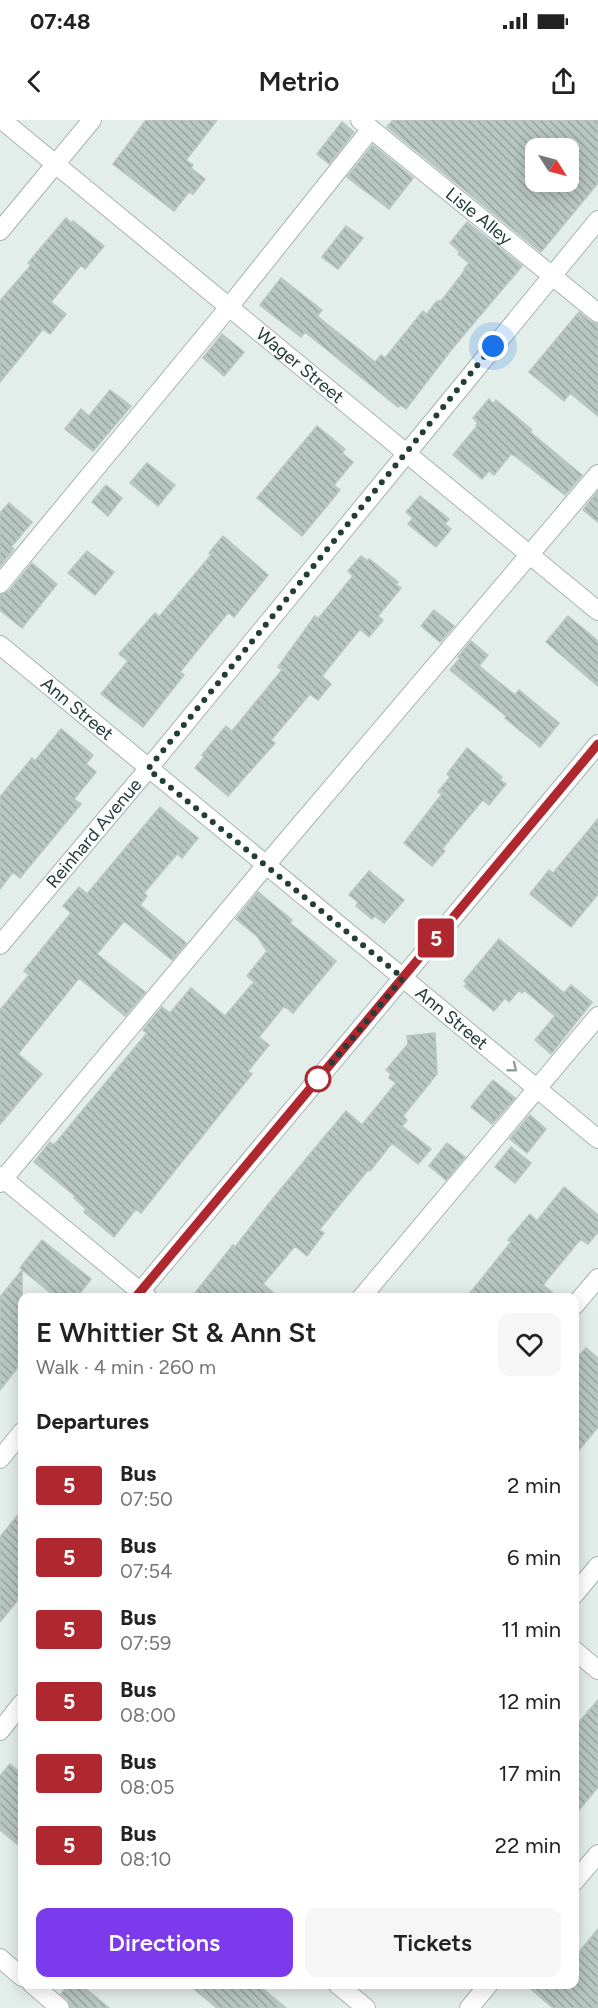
<!DOCTYPE html>
<html lang="en">
<head>
<meta charset="utf-8">
<style>
  body { margin:0; font-family:Figtree,sans-serif; background:#f6f6f6; color:#222; height:100vh; display:flex; flex-direction:column; font-size:22px; white-space:nowrap }
  * { box-sizing:border-box; margin:0 }
  p { font-size:20px; color:#767676 }
  .icon { flex:none; width:33px; height:33px; fill:none; stroke:currentColor; stroke-width:2; stroke-linecap:round; stroke-linejoin:round }
  .map { position:relative; flex:1; overflow:hidden }
  .side { position:absolute; left:18px; top:1173px; width:561px; height:696px; display:flex; flex-direction:column; background:#fff; border-radius:12px; box-shadow:0 3px 15px #0003 }
  .side>* { flex:none }
  .badge { padding:0 12px; border-radius:4px; font-size:21px; line-height:39px }
  .needle { width:39px; rotate:126deg }
  .buttons { position:absolute; left:525px; top:18px; display:grid; gap:12px }
  .buttons a { display:grid; place-items:center; width:54px; height:54px; border-radius:12px; background:#fff; box-shadow:0 3px 15px #0003; font-size:30px }
  .you { position:absolute; width:30px; height:30px; margin:-15px; border:4px solid #fff; border-radius:50%; background:#1a73e8; box-shadow:0 0 0 9px #1a73e833 }
  .map>.badge { position:absolute; translate:-50% -50%; box-shadow:0 0 0 3px #fff }
  h2 { padding:0 18px; font-size:22px; line-height:54px }
  .round { display:grid; place-items:center; flex:none; width:63px; height:63px; border-radius:12px; background:#f6f6f6 }
  .head { display:flex; align-items:center; justify-content:space-between; height:102px; padding:0 18px }
  h1 { font-size:28px; font-weight:600; line-height:45px }
  .cta { display:flex; gap:12px; margin-top:auto; padding:12px 18px }
  .cta a { flex:1; height:69px; border-radius:12px; background:#7c3aed; color:#fff; font-size:24px; font-weight:600; line-height:69px; text-align:center }
  .cta a+a { background:#f6f6f6; color:#222 }
  ul { padding:0; list-style:none }
  li { display:flex; align-items:center; gap:18px; height:72px; padding:0 18px }
  li div { flex:1 }
  li b { display:block; font-size:22px }
  li em { font-style:normal }
  li .badge { min-width:66px; font-weight:700; text-align:center }
  .status { display:flex; justify-content:space-between; align-items:center; height:42px; padding:0 30px; background:#fff; direction:ltr }
  .status svg { height:16px; fill:currentColor }
  header { display:flex; justify-content:space-between; align-items:center; height:78px; padding:0 18px; background:#fff; font-size:27px; font-weight:600 }
  .map>svg:first-child { display:block }
  .building { fill:url(#building-back-hatch); stroke:#b6c6c1; stroke-width:1.5; fill-rule:evenodd }
  .lines { fill:none; stroke-linecap:round; stroke-linejoin:round }
  .minor-casing { stroke:#a6b5b1; stroke-width:20 }
  .minor { stroke:#fff; stroke-width:18 }
  .oneway { stroke:#919e9c }
  .line-casing { stroke:#fff; stroke-width:14 }
  .line { stroke:#af272f; stroke-width:9 }
  .walk { stroke:#233e39; stroke-width:6; stroke-dasharray:0 10.8 }
  .stop-dot { fill:#fff; stroke:#af272f; stroke-width:3 }
  .labels { text-anchor:middle; stroke-width:4.5; stroke-linejoin:round; paint-order:stroke }
  .street-label { font-size:18px; fill:#233e39; stroke:#f4f9f7 }
</style>
</head>
<body>
<div class="status"><b>07:48</b><svg viewBox="0 0 49 12"><path d="M0 12V9h3v3zM5 12V6h3v6zM10 12V3h3v9zM15 12V0h3v12zM26 1h20v11H26zM47 4h2v5h-2z"/></svg></div>
<header><svg class="icon" aria-label="back" viewBox="0 0 24 24"><path d="M15 5l-7 7 7 7"/></svg>Metrio<svg class="icon" aria-label="share" viewBox="0 0 24 24"><path d="M12 15V3M7 8l5-5 5 5M5 13v7h14v-7"/></svg></header>
<div class="map">
<svg width="598" height="1888" viewBox="0 0 598 1888">
  <defs>
    <pattern id="building-back-hatch" width="6" height="6" patternUnits="userSpaceOnUse" patternTransform="scale(1.5)"><rect width="6" height="6" fill="#b9c7c3"/><path d="M-1 5l2 2M0 0l6 6M5-1l2 2" fill="none" stroke="#96a39f"/></pattern>
  </defs>
  <rect width="100%" height="100%" fill="#e3ede9"/>
  <path class="building" d="M146,0h71l-31,40 7,5 -2,3 14,11 -12,15 -4,-2 -15,19 -61,-47z
    M393,0h205v63l-57,69 -154,-125zM536,28h32v34h-32z
    M342,2l12,10 -25,32 -12,-10z
    M373,25l40,33 -24,31 -42,-32z
    M66,98l6,5 1,-2 31,25 -19,23 -4,-4 -30,37 15,12 -16,20 -7,-5 -43,53v-81l31,-36 -3,-2z
    M467,102l55,44 -71,84 -45,59 -6,-4 -2,2 -93,-75 -4,5 -41,-32 21,-27 41,32 -5,6 58,46 6,-7 4,3 38,-47 4,3 9,-12 6,-2 23,-30 -1,-1 5,-6 -11,-9 2,-2 -10,-9z
    M346,106l17,12 -25,31 -16,-12z
    M579,192l12,10 7,2v92l-28,-23 -6,8 -35,-29z
    M222,214l22,18 -20,24 -21,-18z
    M110,270l21,16 -38,45 -28,-22 16,-20 8,7z
    M489,279l4,5 3,-4 36,30 -2,2 52,43 -17,20 -50,-39 -4,-2 -17,21 -5,-4 -7,8 -29,-24 24,-29 -1,-1 2,-2 -5,-5z
    M317,306l28,23 -3,4 11,9 -19,23 6,5 -38,46 -45,-38z
    M147,343l28,22 -17,21 -28,-23z
    M106,365l16,13 -14,18 -16,-14z
    M598,371v31l-15,-12z
    M420,376l29,23 -4,5 6,5 -15,18 -28,-23 5,-6 -7,-6z
    M9,383l23,19 -21,25 3,2 -14,17v-53z
    M223,416l45,39 -34,42 -5,-4 -2,1 -19,23 -28,35 4,3 -41,52 -42,-33 27,-33 -9,-7 36,-41 4,4 52,-62 -2,-2z
    M87,431l27,21 -19,23 -27,-22z
    M361,436l7,5 1,-2 29,23 -2,3 5,3 -23,28 5,4 -14,17 -9,-8 -38,47 9,8 -13,16 -8,-6 -39,46 4,3 -47,53 -33,-28 9,-11 -2,-2 24,-29 6,5 50,-61 -4,-3 37,-51 3,3 35,-43 -5,-5z
    M32,443l25,21 -35,44 -22,-18v-15l9,-4z
    M434,490l20,16 -14,16 -19,-16z
    M568,496l30,25v45l-52,-44z
    M471,521l17,14 -9,11 36,29 4,-5 40,33 -19,24 -35,-29 1,-2 -56,-46 10,-12 -2,-1z
    M61,609l32,26 -7,9 10,8 -22,27 7,5 -14,17 -47,57 -7,-6 -13,17v-92l32,-39 3,3z
    M467,628l35,29 -2,3 6,4 -17,21 -6,-5 -2,2 -39,47 3,2 -13,15 -28,-23 38,-49 -4,-2 12,-15 -3,-3z
    M160,687l38,31 -16,20 -5,-4 -33,39 3,3 -7,9 46,38 -14,17 -48,-39 -27,33 48,38 -20,24 -46,-38 -61,76 24,20 -42,50v-114l29,-35 -5,-4 47,-58 -8,-7 16,-19 8,7z
    M598,699v75l-27,33 -41,-33 19,-24 4,3z
    M369,751l35,29 -20,23 -9,-7 -3,3 -16,-13 2,-4 -9,-7z
    M258,772l34,28 -2,3 46,38 -43,52 -9,-7 -25,31 10,8 -21,26 4,3 -111,139 -5,-4 -22,28 -30,-25 2,-3 -12,-11 1,-2 -41,-34 16,-20 4,3 93,-112 -4,-3 19,-23 8,6 21,-25 34,28 29,-34 -7,-6 20,-25 -10,-15 -21,-17z
    M499,819l65,54 7,-8 21,17 -41,52 -16,-14 20,-24 -31,-26 -2,3 -3,-3 -10,12 -4,-4 -11,13 -30,-25 3,-2 -3,-3z
    M435,913l2,41 -34,42 4,4 -5,6 29,23 -13,15 -26,-21 -22,28 -2,-1 -49,60 5,3 -17,23 -12,-10 -32,38 16,14h-88l42,-53 2,2 40,-51 71,-85 16,14 34,-42 -7,-5 2,-4 -5,-4 22,-26 -1,-8z
    M493,960l22,18 -23,26 -21,-17z
    M530,995l16,14 -19,24 -17,-14z
    M447,1023l18,14 -19,23 -17,-14z
    M511,1027l20,16 -16,20 -20,-16z
    M564,1067l34,28v17l-10,12 -6,-4 -3,1 -36,44 16,13h-93l45,-56 -3,-2 22,-26 7,7z
    M42,1120l49,39 -15,19h-19l-37,-30z
    M22,1150v92l-22,28v-93z
    M586,1228l12,10v69l-24,29v-95z
    M22,1390v85l-22,27v-85z
    M598,1580v87l-24,29v-88z
    M10,1644l12,10v74l-22,-18v-54z
    M598,1809v79h-45l-28,-24h49v-26z
    M69,1864h11l29,24h-38l-3,-8 -7,-6z
    M188,1864h69l29,24h-69z"/>
  <g class="lines">
    <g class="minor-casing">
      <g id="minor">
        <path id="s1" d="M2,0l596,491"/>
        <path id="s2" d="M360,0l238,193"/>
        <path d="M0,111l92,-111"/>
        <path d="M0,464l229,-277 142,-178"/>
        <path id="s3" d="M0,525l598,494"/>
        <path id="s4" d="M0,825l148,-176 450,-549"/>
        <path d="M0,1056l148,122"/>
        <path d="M0,1063l266,-318 332,-391"/>
        <path d="M135,1178l463,-554"/>
        <path d="M361,1178l237,-282"/>
        <path d="M574,1186l24,-28"/>
        <path d="M0,1339l22,-27"/>
        <path d="M574,1475l24,-29"/>
        <path d="M574,1530l24,20"/>
        <path d="M0,1611l22,-28"/>
        <path d="M574,1762l24,-28"/>
        <path d="M0,1838l22,19"/>
        <path d="M32,1864l28,24"/>
        <path d="M337,1864l29,24"/>
        <path d="M469,1888l20,-24"/>
      </g>
    </g>
    <use href="#minor" class="minor"/>
  </g>
  <defs><path id="oneway-chevron" d="M-2-3.5L2.5 0L-2 3.5" fill="none" stroke-width="1.6" stroke-linecap="round" stroke-linejoin="round" transform="scale(1.5)"/></defs>
  <use class="oneway" href="#oneway-chevron" transform="translate(513 948) rotate(39)"/>
  <g class="lines">
    <g class="line-casing">
      <path id="line" d="M135,1178l463,-554"/>
    </g>
    <use href="#line" class="line"/>
    <path class="walk" d="M318,959l85,-101 -255,-209 345,-423"/>
  </g>
  <circle class="stop-dot" cx="318" cy="959" r="12"/>
  <g class="labels">
    <g class="street-label">
      <text dy="6" stroke="none"><textPath href="#s2" startOffset="153">Lisle Alley</textPath></text>
      <text dy="6" stroke="none"><textPath href="#s1" startOffset="386">Wager Street</textPath></text>
      <text dy="6" stroke="none"><textPath href="#s3" startOffset="100">Ann Street</textPath></text>
      <text dy="6" stroke="none"><textPath href="#s4" startOffset="146">Reinhard Avenue</textPath></text>
      <text dy="6" stroke="none"><textPath href="#s3" startOffset="586">Ann Street</textPath></text>
    </g>
  </g>
</svg>
<div class="buttons">
<a><svg class="needle" viewBox="-14 -14 28 28"><path d="M0-13l5 13h-10z" fill="#e53935"/><path d="M0 13l5-13h-10z" fill="#767676"/></svg></a>
</div>
<div class="you" style="left:493px;top:226px"></div>
<b class="badge" style="left:436px;top:818px;background:#af272f;color:#fff">5</b>
<section class="side">
<div class="head"><div><h1>E Whittier St &amp; Ann St</h1><p>Walk · 4 min · 260 m</p></div><a class="round"><svg class="icon" aria-label="heart" viewBox="0 0 24 24"><path d="M12 20l-8-8c-3-5 5-10 8-4 3-6 11-1 8 4z"/></svg></a></div>
<h2>Departures</h2>
<ul>
<li><span class="badge" style="background:#af272f;color:#fff">5</span><div><b>Bus</b><p>07:50</p></div><em>2 min</em></li>
<li><span class="badge" style="background:#af272f;color:#fff">5</span><div><b>Bus</b><p>07:54</p></div><em>6 min</em></li>
<li><span class="badge" style="background:#af272f;color:#fff">5</span><div><b>Bus</b><p>07:59</p></div><em>11 min</em></li>
<li><span class="badge" style="background:#af272f;color:#fff">5</span><div><b>Bus</b><p>08:00</p></div><em>12 min</em></li>
<li><span class="badge" style="background:#af272f;color:#fff">5</span><div><b>Bus</b><p>08:05</p></div><em>17 min</em></li>
<li><span class="badge" style="background:#af272f;color:#fff">5</span><div><b>Bus</b><p>08:10</p></div><em>22 min</em></li>
</ul>
<div class="cta"><a>Directions</a><a>Tickets</a></div>
</section>
</div>
</body>
</html>
